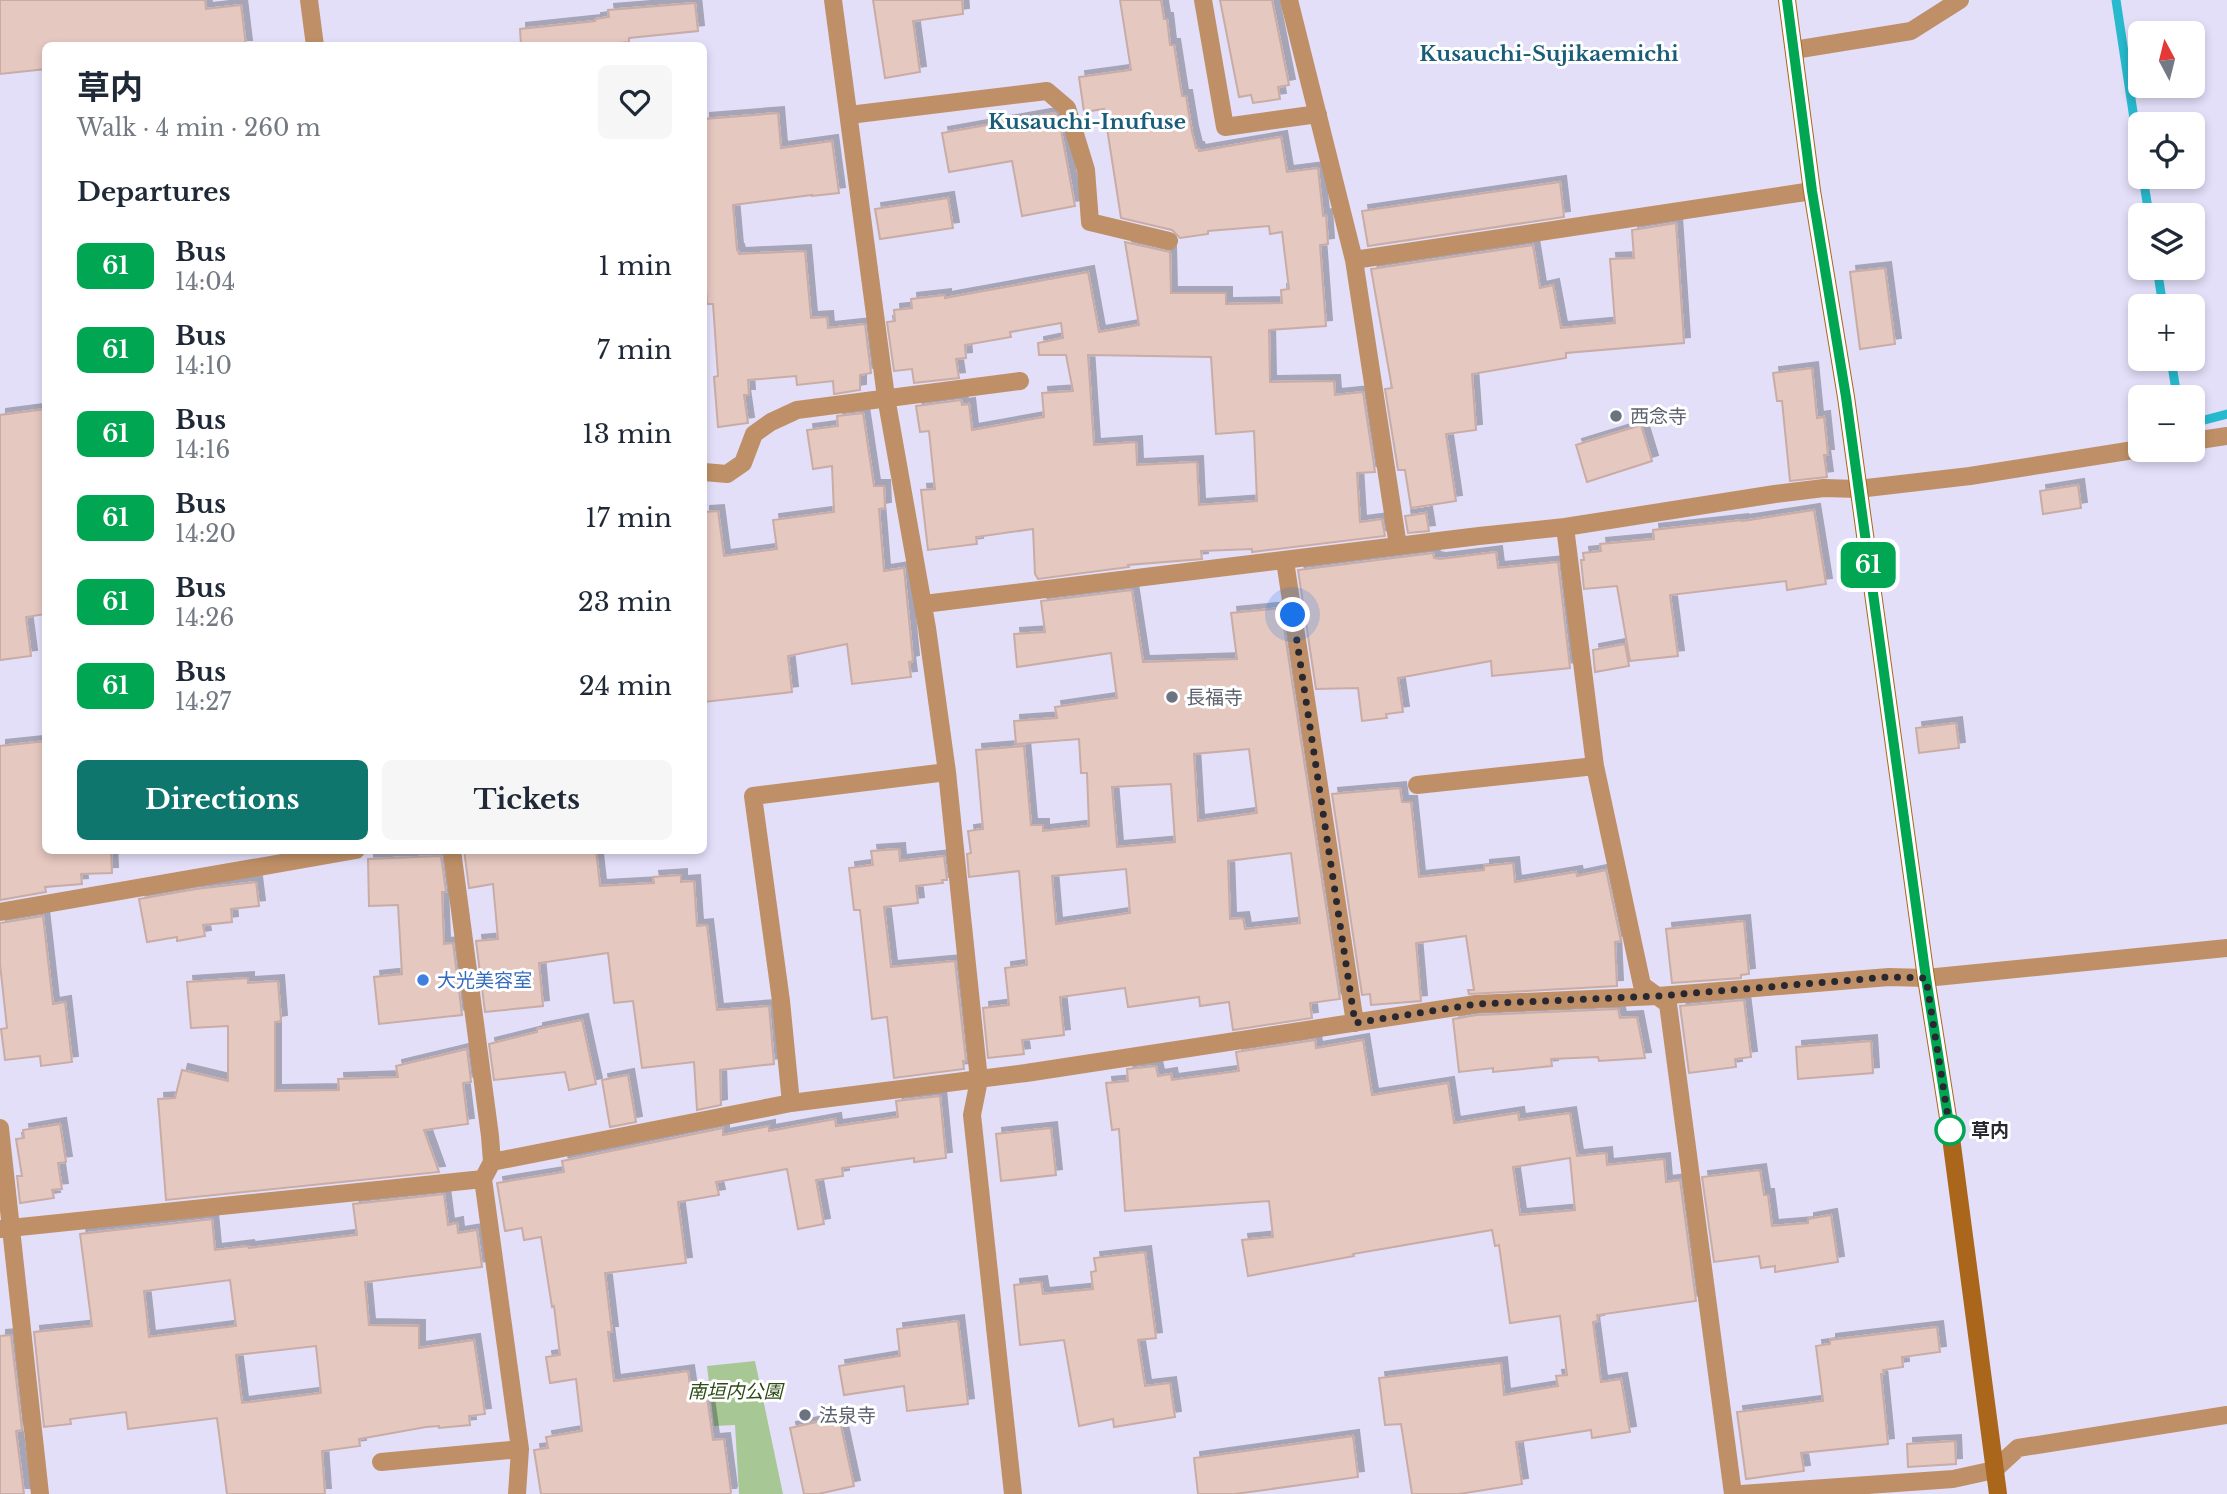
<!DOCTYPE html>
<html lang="en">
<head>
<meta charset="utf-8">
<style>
  body { margin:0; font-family:"Libre Baskerville","Noto Sans JP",serif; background:#f6f6f7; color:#1f2937; height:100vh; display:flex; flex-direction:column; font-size:26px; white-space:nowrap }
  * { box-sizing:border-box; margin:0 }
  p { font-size:23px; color:#747a83 }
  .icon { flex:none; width:38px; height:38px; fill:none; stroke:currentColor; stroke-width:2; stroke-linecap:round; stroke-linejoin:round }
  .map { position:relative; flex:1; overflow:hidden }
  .drawer { position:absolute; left:42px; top:42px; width:665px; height:812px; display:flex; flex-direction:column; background:#fff; border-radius:10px; box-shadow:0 4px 10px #0003 }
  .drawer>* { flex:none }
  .badge { padding:0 14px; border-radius:10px; font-size:24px; line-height:46px }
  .needle { width:46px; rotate:353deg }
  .tools { position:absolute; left:2128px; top:21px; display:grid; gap:14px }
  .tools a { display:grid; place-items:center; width:77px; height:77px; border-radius:10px; background:#fff; box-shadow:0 4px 10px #0003; font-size:35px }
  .you { position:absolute; width:35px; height:35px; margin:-18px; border:5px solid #fff; border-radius:50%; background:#1a73e8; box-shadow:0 0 0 10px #1a73e833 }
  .map>.badge { position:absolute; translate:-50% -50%; box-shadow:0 0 0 4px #fff }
  h2 { padding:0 35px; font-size:26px; line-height:63px }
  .round { display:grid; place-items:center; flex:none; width:74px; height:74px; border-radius:10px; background:#f6f6f7 }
  .head { display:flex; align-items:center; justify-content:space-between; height:119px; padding:0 35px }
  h1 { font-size:33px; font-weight:700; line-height:52px }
  .action { display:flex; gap:14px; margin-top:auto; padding:14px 35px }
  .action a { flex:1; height:80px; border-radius:10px; background:#0f766e; color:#fff; font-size:28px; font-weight:700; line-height:80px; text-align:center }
  .action a+a { background:#f6f6f7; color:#1f2937 }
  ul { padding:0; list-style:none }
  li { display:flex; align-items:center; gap:21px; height:84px; padding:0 35px }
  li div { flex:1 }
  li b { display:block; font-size:26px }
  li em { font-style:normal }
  li .badge { min-width:77px; font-weight:700; text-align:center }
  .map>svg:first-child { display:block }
  .green { fill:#a7c895 }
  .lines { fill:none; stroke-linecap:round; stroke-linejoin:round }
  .stream { stroke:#27bace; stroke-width:9 }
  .building { fill:#e5c8c0; stroke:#c8aca5; stroke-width:2; fill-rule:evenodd; filter:url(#shadow) }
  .street { stroke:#bf9067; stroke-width:18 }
  .secondary { stroke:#aa661b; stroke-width:18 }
  .line-casing { stroke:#fff; stroke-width:16 }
  .line { stroke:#00a651; stroke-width:10 }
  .walk { stroke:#292831; stroke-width:7; stroke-dasharray:0 12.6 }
  .worship-dot { fill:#6b7280; stroke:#fff; stroke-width:2.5 }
  .shop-dot { fill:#3f7fe0; stroke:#fff; stroke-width:2.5 }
  .stop-dot { fill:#fff; stroke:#00a651; stroke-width:3.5 }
  .labels { text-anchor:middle; stroke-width:6; stroke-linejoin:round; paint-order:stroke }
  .worship-label { font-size:19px; fill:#5b616d; stroke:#fff; text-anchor:start }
  .shop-label { font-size:19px; fill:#366cbe; stroke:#fff; text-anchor:start }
  .stop-label { font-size:19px; font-weight:bold; fill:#292831; stroke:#fff; text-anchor:start }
  .park-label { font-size:19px; font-style:italic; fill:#2c4b16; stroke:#fff }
  .neighbourhood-label { font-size:21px; font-weight:bold; fill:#195d7a; stroke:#fff }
</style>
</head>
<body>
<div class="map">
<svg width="2227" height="1494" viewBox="0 0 2227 1494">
  <defs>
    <filter id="shadow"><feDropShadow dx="6" dy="-6" stdDeviation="0" flood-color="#0004"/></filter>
  </defs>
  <rect width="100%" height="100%" fill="#e3dff9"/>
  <path class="green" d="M755,1361l28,133h-44l-4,-69 -21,1 -7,-60z"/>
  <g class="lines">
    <path class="stream" d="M2116,0l24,158
      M2143,177l6,38
      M2157,268l6,38
      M2171,359l6,38
      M2193,423l34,-9"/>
  </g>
  <path class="building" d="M0,0h205l1,9 35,-4 5,41h-200v23l-46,5z
    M873,0h89l1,14 -50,7 7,51 -35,6z
    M1120,0h41l3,19h3l3,26h4l8,51h4l6,36 4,16h2l1,3 82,-14 6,35 31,-4 5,48 3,-1 2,29 -8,1 6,81 -57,4 1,52 64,-1 1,14 28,-3 12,80 -18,1 3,49 22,-3 3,17 -133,16v-3l-51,2 1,8 -74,6 1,2 -91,12 -3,-5 -2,-45 -57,8 1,7 -49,6 -7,-60 14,-1 -6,-58 -9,1 -4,-26 45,-6 1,5 7,-1 3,26 72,-13 -2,-24 31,-2 -7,-36h-27l-1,-12 25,-5 -2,-15 -51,9 1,5 -46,8 1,13 -10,1 3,19 -45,5 -2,-14 -18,2 -7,-49 8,-1 -1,-11 18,-2 -1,-9 34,-4v3l143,-26 11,60 40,-7 -14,-83 45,10 1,41h55v11l56,-1 -1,-13 8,-1 -7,-57 -12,2 -1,-8 -61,5v3l-28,4 -8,-8 -51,-12 -17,-109 -20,3 -5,-35 52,-7zM1088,355l123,2 5,77 38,-3 3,70 -58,4 -2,-43 -60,3 -1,-23 -42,3z
    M1220,0h52l17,85 -11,2 2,12 -27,4 -2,-8 -12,2z
    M695,3l3,28 -69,7v4l-39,4h-69l-1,-17 75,-8v-2l14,-2 -1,-7z
    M778,113l3,35 51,-7 7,52 -27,3v-1l-79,10 4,45h1l1,4 66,-3 6,67 16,-1 1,11 37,-4 6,49 -11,2v15l-26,4 -1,-13 -36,4 -1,-9 -48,4 1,15h-5l4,28 -30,4 -4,-50 4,-1 -5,-72h-6l-3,-49v-136z
    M1055,113l5,12 15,81 -53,10 -10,-55 -63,11 -7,-39z
    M1560,182l4,35 -196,29 -6,-35z
    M948,198l5,30 -73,11 -5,-30z
    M1676,223l8,120 -118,10v5l-94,16 4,56 -30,4 10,67 -45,7 -6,-38h-7l-13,-81 7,-1 -21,-119 162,-24 7,43 13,-3 8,43 54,-5 -5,-64 24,-1 -2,-28z
    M1885,268l10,76 -35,5 -10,-77z
    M1812,368l5,50 7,-1 4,38h-4l3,22 -37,4 -8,-80h-5l-4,-28z
    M46,409v205l-20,3 5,39 -31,4v-245z
    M863,413l11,73h10l1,22 -6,1 5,62 20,-3 9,93 -4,1 2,15 -59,7 -5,-40 -59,12 4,36 -88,10v-190l14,-1 6,45 53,-7 -4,-29 61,-8 -2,-46 -19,3 -6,-39 31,-4 -1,-10z
    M1641,425l11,36 -65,21 -11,-37z
    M2078,485l3,23 -38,6 -3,-23z
    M1814,510l12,74 -39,6 -1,-9 -116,14 8,61 -48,5 -13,-75 -33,3 -3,-29h3l-1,-7 18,-2 -1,-7 54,-5 -1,-9 89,-10v1z
    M1426,513l3,18 -21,2 -3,-17z
    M1496,552l2,16 60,-6 12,106 -78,8 -1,-15 -93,17 5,34 -17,2 1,4 -25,3 -4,-33 -42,1 -18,-119 135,-17 1,5 6,1z
    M1132,590l11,72 94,-3 -6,-46 50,-5 59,391 -30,4 2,15 -79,12 -4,-28 -29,4 -1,-9 -71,10 -3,-19 -65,9 4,38 -42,5 2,14 -36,4 -5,-50 26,-3 -4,-37 22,-3 -8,-94 -50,6 -2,-23 4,-1 -3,-22 15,-2 -7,-79 48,-4 7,79h12v6l46,-5 -2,-53h-6l-2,-34 -63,5 -2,-23 43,-3 -2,-11 62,-9 -6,-45 -94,14 -3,-33 31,-2 -4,-31zM1249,749l8,64 -59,8 -4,-67zM1171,784l4,58 -58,5 -5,-60zM1291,853l9,70 -55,6 -2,-11 -13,1 -2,-58zM1126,869l4,44 -74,11 -4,-48z
    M1625,644l4,22 -34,6 -2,-22z
    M1956,723l3,25 -40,5 -3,-25z
    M46,741v109h65l1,23 -31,1 1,10 -37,3 1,5 -46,8v-154z
    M1400,788l2,14h9l8,75 65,-7v-4l29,-3 2,19 61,-10 1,4 29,-6 15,71 -6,1 2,44 -148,8 -1,-4h6l-8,-54 -50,7 5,58 -50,4 -1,-11 -8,1 -30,-201z
    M899,849l1,12 44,-5 3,24h-5l1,3 -27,3 2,17 -34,4 7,60 64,-6 11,100h-3l1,8 -70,9 -7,-61 -15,2 -12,-109h-6l-5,-42 24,-3 -2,-14z
    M464,850h132l4,36 54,-3 -1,-6 28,-2v7l13,-1 3,45 10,-1 10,85 52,-4 5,58 -54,6 1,35 -24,5 -3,-48 -52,6 -9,-67 -19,2 -6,-50 -69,10 4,43 -58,6 -9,-71 22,-2 -5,-55 -24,4z
    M441,856l5,36h-4l2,52 9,-1 9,72 -83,9 -5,-47 28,-3 -4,-69 -29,1 -1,-47z
    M256,882l3,24 -28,3 1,13 -29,3 2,11 -28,5v-4l-30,5 -8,-43 57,-10z
    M43,916l10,88 12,-2 7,60 -31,4 -1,-10 -35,4 -4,-31 6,-1 -7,-64v-41z
    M1744,921l5,53 -8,1v3l-69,5 -6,-54z
    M248,978v5l30,-2 3,40 -6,1v69l64,-1 -1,-11 60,-2 -2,-11 71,-17 4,33 -8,1 5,41 -44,6 15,42 -273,28 -8,-101 17,-1 7,-28 46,11v-55l-37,2 -4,-46z
    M1744,1000l7,57 -16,2 1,8 -47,6 -9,-67z
    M1618,1009l2,9 17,-1 8,41 -46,3 -1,-4 -47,2 1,7 -59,6v-4l-34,4 -6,-53 24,-4z
    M582,1020l14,64 -27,6 -4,-18 -71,8 -5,-36 48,-12v-3z
    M1315,1040l1,8 47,-8 9,55 76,-12 6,40 64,-10 1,7 51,-7 7,43 29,-3 1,12 57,-6 2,23 14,-2 16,121 -99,14 1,6 -5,1 8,60 20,-3 9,53 -38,6 -1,-8 -75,12 6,42 -63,10h-47l-11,-70 -16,1 -6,-47 122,-15 3,32 54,-9 -2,-10 11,-1 -7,-59 -50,7 -11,-78 -4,1 -3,-16 -139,24 1,2 -106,20 -6,-36 31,-3 -4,-36 -144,10 -6,-82 -7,1 -6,-47 22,-2 -1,-12 29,-3 2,10 13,-2 1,6 67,-9 -3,-19zM1570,1158l5,52 -55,5 -7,-48z
    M1871,1041l2,32 -75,6 -2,-32z
    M628,1075l8,47 -26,5 -8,-47z
    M940,1096l6,62 -32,4v-4l-72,10 1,8 -27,4 8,44 -26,5 -11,-60 -71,13 3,13 -41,7 8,61 -81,10 7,59h-4l6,49 74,-10 4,28 15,-2 6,43 11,-1 7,53 -1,2h-189l-7,-44 14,-2 -2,-11 36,-6 -6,-52 -26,4 -4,-26 14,-2 -6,-49 -2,1 -11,-70 -17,3 -2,-12 -17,3 -8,-48 67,-11 -2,-11 161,-33v7l46,-9v5l66,-12 1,7 62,-9 -2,-16z
    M60,1124l6,38 -8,1 4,26 -10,1 2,8 -34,5 -3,-27h5l-6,-37 8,-1 -1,-8z
    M1051,1128l5,47 -55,6 -5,-47z
    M1760,1170l4,25h4l4,31 36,-3v-4l23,-4 7,47 -63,10v-6l-14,2 -2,-12 -45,6 -12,-85z
    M444,1194l4,31 9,-2 1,10 19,-3 5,37 -117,15 4,43 50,1v22l55,-8 11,74 -16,2 1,9 -31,3v-2l-13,1 -67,12 1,7 -38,5 3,43h-98l-10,-76 -89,11 -2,-17 -56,7 1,5 -27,3 -10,-95 58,-6 -12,-92 132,-15 3,31 33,-4 1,2 108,-13 -4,-31zM230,1280l6,46 -87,11 -5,-46zM316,1346l5,47 -79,10 -6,-48z
    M1145,1252l11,86 -18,2 7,46 25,-3 5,34 -61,10 -1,-8 -34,7 -15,-86 -44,5 -6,-60 27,-3 2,12 50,-5 -2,-17 5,-1 -2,-13z
    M958,1321l10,83 -61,7 -3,-25 -60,9 -5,-29 61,-10 -3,-27z
    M1937,1327l3,25 -38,5 1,10 -20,3 1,4h-3l7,70 -87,9 3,18 -58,8 -9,-67 86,-11 -7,-55 14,-2v-4z
    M11,1335l11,95 -6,1 8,63h-24v-158z
    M839,1417l15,69 -36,8h-14l-14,-66z
    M1353,1436l5,41 -123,17h-37l-4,-36z
    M1955,1441l1,23 -48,3 -1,-23z"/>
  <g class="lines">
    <path class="street" d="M309,0l6,46
      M833,0l53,397 41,231 20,144 32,308 -7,35 41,379
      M1203,0l22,127 93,-13
      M1289,0l65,260 44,286
      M1794,50l117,-19 49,-31
      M849,115l198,-24 20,17 19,62 4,52 79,19
      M1354,260l458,-69
      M2193,441l34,-5
      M704,472l23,2 16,-11 11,-29 17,-12 26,-12 223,-29
      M1565,527l30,239 47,219 26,19 65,490
      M1285,561l70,462
      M924,604l555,-68 86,-9 210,-33 49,-6 34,1 112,-13 170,-27
      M1417,785l178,-19
      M452,850l38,286 2,26 -9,17 37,270 -3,45
      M0,912l356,-62
      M791,1103l-10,-102 -28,-205 194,-24
      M0,1128l40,366
      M492,1162l299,-59 235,-30 450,-69 182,-8 231,-19 37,1 301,-30
      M0,1229l483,-50
      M381,1462l139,-13
      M1741,1494l212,-15 41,-9 24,-22 209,-33"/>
    <path class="secondary" d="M1787,0l25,191 34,206 80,581 24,152 48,364"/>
  </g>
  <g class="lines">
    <g class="line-casing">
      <path id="line" d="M1787,0l25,191 34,206 80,581 24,152"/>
    </g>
    <use href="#line" class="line"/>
    <path class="walk" d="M1293,615l62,408 121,-19 182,-8 231,-19 37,1 24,152"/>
  </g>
  <g class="worship-dot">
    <circle cx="1616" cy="416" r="7"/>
    <circle cx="1172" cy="697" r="7"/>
    <circle cx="805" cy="1415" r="7"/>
  </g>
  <circle class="shop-dot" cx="423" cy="980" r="7"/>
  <circle class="stop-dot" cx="1950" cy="1130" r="14"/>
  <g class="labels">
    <g class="worship-label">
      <text x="1630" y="423">西念寺</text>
      <text x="1186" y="704">長福寺</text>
      <text x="819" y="1422">法泉寺</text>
    </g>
    <g class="shop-label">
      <text x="437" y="987">大光美容室</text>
    </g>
    <g class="stop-label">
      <text x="1971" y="1137">草内</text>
    </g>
    <g class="park-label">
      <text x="735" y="1398">南垣内公園</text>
    </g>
    <g class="neighbourhood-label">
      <text x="1549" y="61">Kusauchi-Sujikaemichi</text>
      <text x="1087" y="129">Kusauchi-Inufuse</text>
    </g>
  </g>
</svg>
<div class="tools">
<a><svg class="needle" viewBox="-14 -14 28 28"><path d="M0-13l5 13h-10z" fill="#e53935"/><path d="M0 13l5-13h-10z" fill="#747a83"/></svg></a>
<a><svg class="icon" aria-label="locate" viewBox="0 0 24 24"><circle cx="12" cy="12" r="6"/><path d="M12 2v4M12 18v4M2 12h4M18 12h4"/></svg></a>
<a><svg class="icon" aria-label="layers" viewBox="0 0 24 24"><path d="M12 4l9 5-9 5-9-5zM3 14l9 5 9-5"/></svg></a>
<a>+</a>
<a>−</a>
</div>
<div class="you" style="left:1293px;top:615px"></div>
<b class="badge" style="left:1868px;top:565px;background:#00a651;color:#fff">61</b>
<section class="drawer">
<div class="head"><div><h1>草内</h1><p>Walk · 4 min · 260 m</p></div><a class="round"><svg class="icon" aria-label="heart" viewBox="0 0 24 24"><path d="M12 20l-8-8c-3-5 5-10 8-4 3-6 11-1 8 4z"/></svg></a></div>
<h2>Departures</h2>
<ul>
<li><span class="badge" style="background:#00a651;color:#fff">61</span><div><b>Bus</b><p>14:04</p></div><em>1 min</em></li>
<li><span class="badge" style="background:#00a651;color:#fff">61</span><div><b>Bus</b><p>14:10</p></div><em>7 min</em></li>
<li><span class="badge" style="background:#00a651;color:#fff">61</span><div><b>Bus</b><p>14:16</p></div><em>13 min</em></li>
<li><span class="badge" style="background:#00a651;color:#fff">61</span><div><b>Bus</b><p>14:20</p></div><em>17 min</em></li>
<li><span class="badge" style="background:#00a651;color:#fff">61</span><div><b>Bus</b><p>14:26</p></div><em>23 min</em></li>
<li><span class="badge" style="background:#00a651;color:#fff">61</span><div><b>Bus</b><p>14:27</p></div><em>24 min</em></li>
</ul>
<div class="action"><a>Directions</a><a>Tickets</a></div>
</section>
</div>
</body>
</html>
